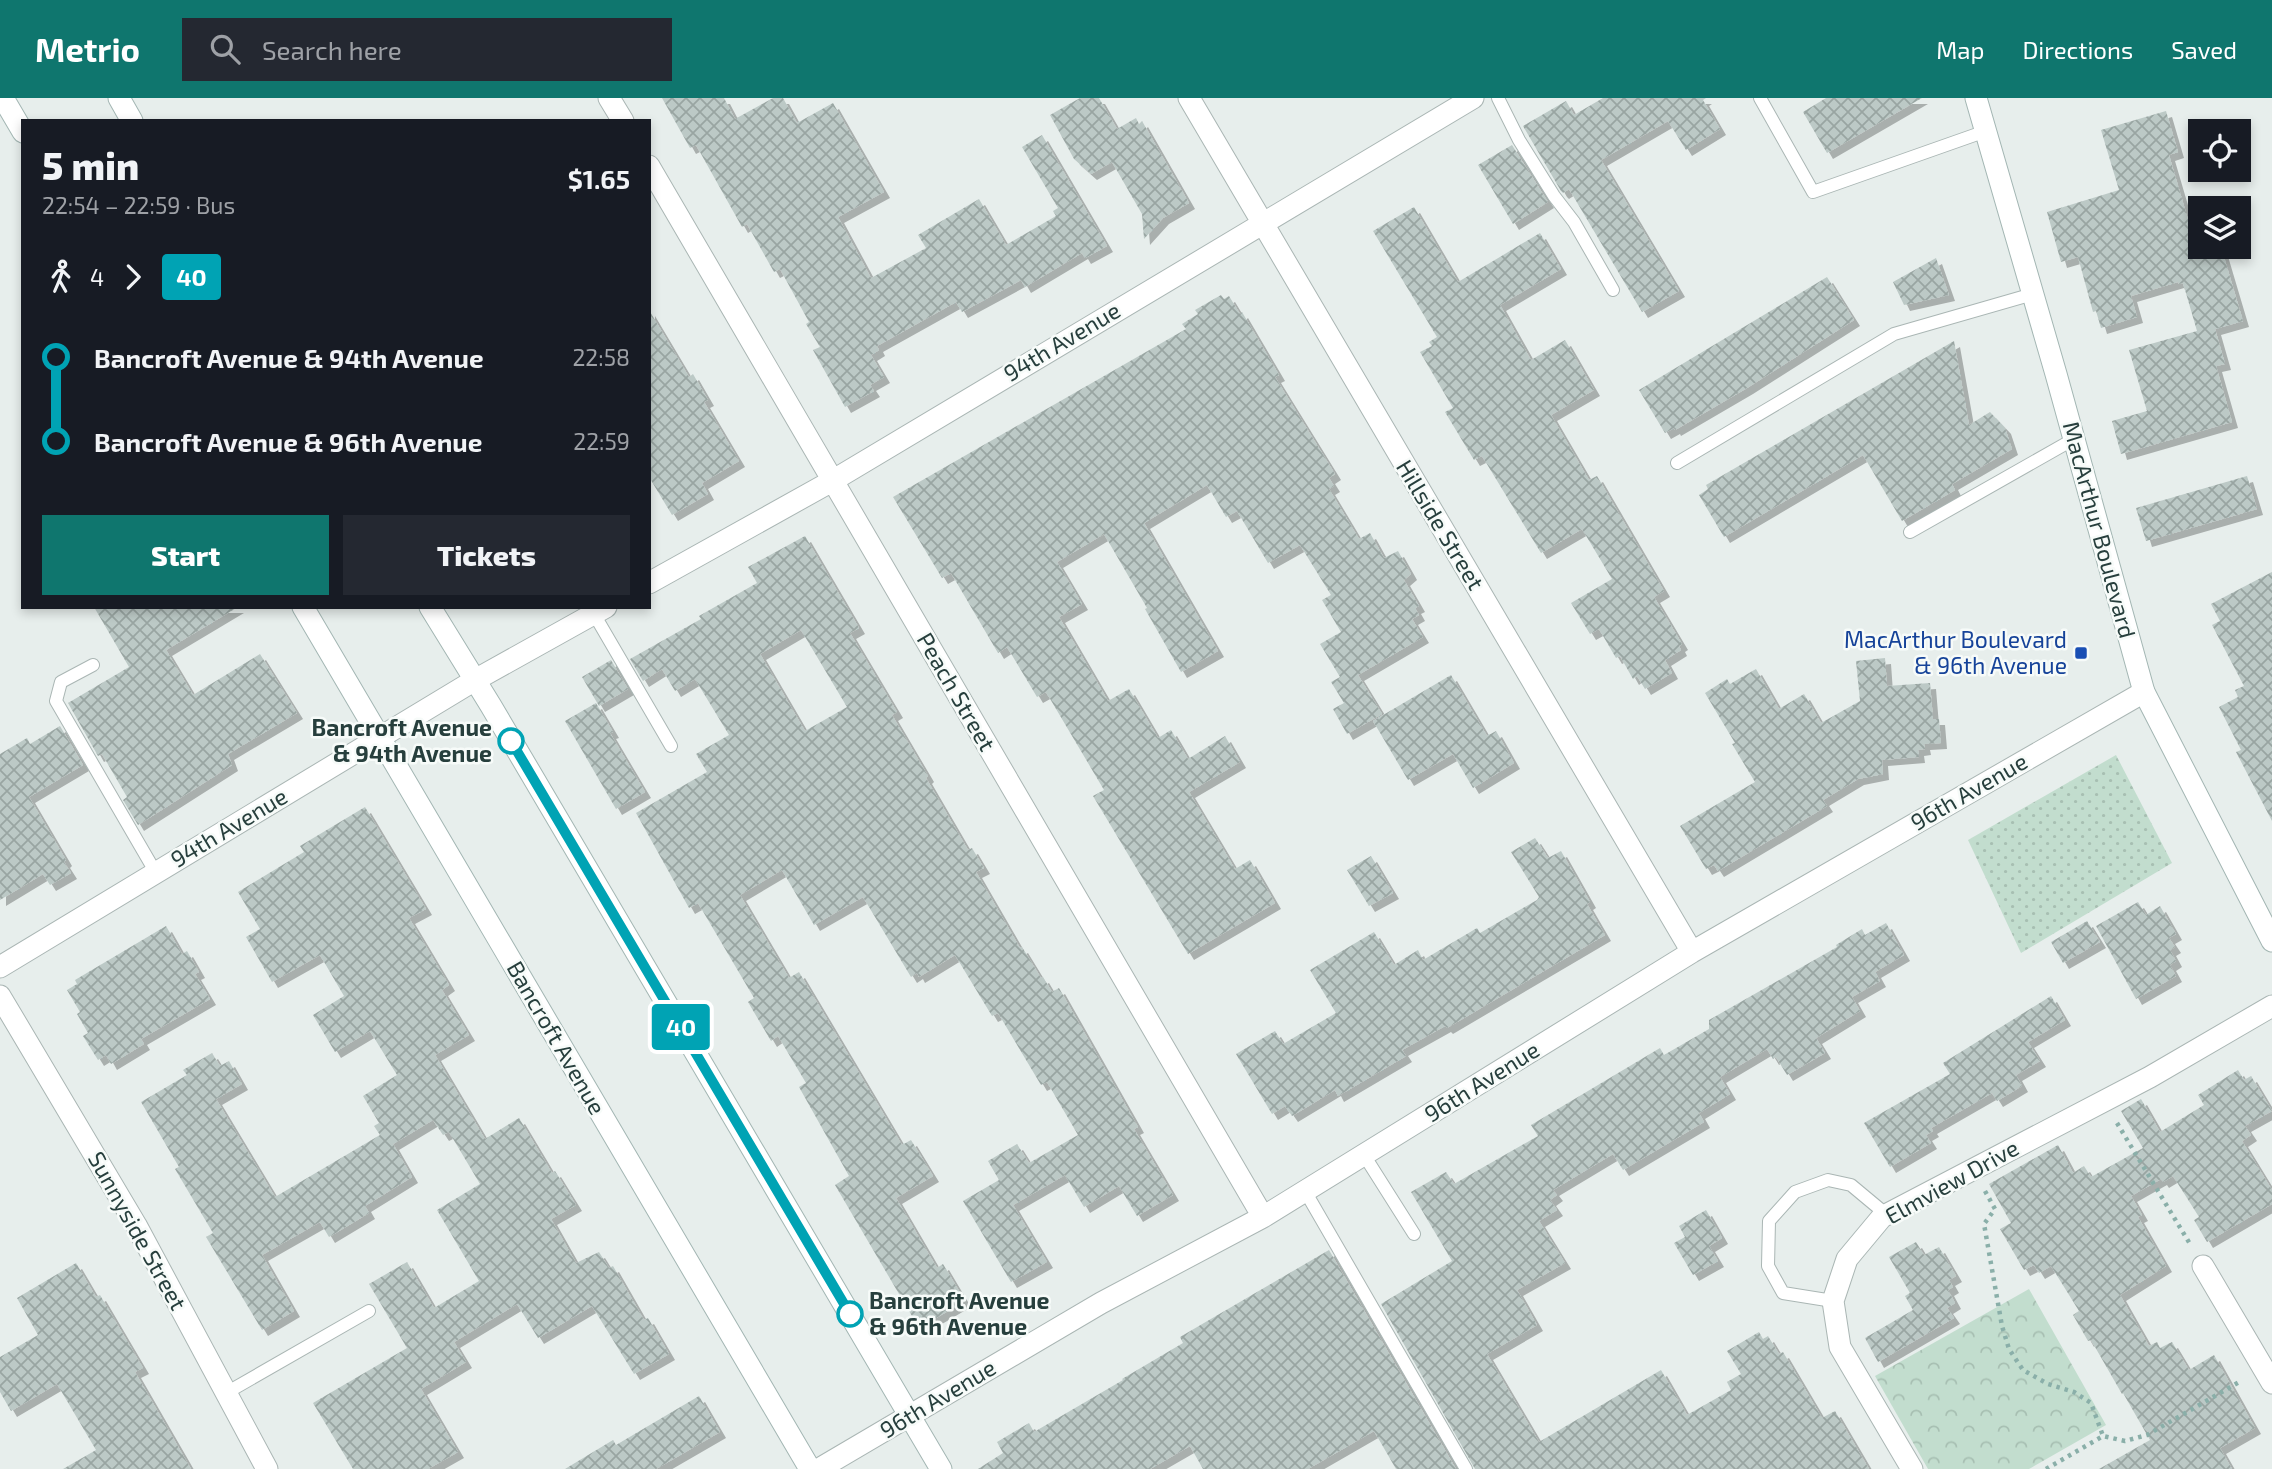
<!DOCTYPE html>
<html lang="en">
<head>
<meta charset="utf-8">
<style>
  body { margin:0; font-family:"Exo 2",sans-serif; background:#242831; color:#f1f3f6; height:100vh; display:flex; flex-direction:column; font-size:26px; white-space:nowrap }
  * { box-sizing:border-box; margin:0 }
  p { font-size:23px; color:#9ea1a6 }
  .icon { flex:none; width:38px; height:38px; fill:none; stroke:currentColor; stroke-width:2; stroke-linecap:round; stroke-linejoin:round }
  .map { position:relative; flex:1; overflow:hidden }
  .panel { position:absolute; left:21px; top:21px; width:630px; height:490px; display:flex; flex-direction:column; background:#171b24; border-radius:0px; box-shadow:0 4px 10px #0003 }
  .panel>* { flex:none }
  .badge { padding:0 14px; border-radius:5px; font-size:24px; line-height:46px }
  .controls { position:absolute; left:2188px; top:21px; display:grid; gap:14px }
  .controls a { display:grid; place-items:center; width:63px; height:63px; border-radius:0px; background:#171b24; box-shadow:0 4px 10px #0003; font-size:35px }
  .map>.badge { position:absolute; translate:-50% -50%; box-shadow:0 0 0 4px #fff }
  .legs { display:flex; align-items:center; gap:10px; height:77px; padding:0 21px; font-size:23px }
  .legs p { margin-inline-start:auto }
  .overview { display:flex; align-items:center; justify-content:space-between; height:119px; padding:0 21px }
  h1 { font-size:38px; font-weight:800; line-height:52px }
  .cta { display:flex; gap:14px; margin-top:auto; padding:14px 21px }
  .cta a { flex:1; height:80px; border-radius:0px; background:#0f766e; color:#fff; font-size:28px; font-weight:800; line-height:80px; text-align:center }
  .cta a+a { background:#242831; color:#f1f3f6 }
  ul { padding:0 21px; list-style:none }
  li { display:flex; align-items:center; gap:24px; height:84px; font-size:26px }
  li i { display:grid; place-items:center; width:10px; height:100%; margin:0 9px; background:currentColor }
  li i::after { content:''; width:18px; height:18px; margin:-9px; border:5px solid; border-radius:50%; background:#171b24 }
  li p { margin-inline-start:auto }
  li:first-child i { background:linear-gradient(#0000 50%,currentColor 0) }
  li:last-child i { background:linear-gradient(currentColor 50%,#0000 0) }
  header { display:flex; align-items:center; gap:42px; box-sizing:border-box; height:98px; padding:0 35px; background:#0f766e; color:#fff }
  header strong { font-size:33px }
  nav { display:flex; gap:38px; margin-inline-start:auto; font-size:24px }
  .search { width:490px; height:63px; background:#242831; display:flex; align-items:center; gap:18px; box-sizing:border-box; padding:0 24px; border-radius:0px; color:#9ea1a6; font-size:26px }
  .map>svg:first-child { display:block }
  .grass { fill:url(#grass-dots) }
  .park { fill:url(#park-crowns) }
  .building { fill:url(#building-cross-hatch); fill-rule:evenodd; filter:url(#shadow) }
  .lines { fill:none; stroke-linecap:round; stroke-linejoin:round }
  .service-casing { stroke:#aab6b4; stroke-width:14 }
  .minor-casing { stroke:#aab6b4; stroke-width:23 }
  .secondary-casing { stroke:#a3b6b3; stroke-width:23 }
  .path { stroke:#8aafa9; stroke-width:4.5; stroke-dasharray:3.5 5; stroke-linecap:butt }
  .service { stroke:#fff; stroke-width:12 }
  .minor { stroke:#fff; stroke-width:21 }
  .secondary { stroke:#fff; stroke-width:21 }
  .line-1-casing { stroke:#fff; stroke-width:16 }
  .line-1 { stroke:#00a3b4; stroke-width:10 }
  .transit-dot { fill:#1a4fb4; stroke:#f7fbf9; stroke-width:2.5 }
  .stop-1-dot { fill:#fff; stroke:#00a3b4; stroke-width:3.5 }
  .labels { text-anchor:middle; stroke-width:5; stroke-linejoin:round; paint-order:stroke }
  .street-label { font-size:23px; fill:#273f3d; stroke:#f7fbf9 }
  .transit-label { font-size:23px; fill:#164399; stroke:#f7fbf9; text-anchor:end }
  .stop-label { font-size:23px; font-weight:bold; fill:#273f3d; stroke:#f7fbf9; text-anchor:end }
</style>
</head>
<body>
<header>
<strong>Metrio</strong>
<div class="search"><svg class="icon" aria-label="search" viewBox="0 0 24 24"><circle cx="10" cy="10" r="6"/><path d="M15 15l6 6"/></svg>Search here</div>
<nav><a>Map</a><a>Directions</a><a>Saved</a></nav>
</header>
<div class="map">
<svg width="2272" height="1371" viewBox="0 0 2272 1371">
  <defs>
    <pattern id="grass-dots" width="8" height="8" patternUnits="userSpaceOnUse" patternTransform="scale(1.75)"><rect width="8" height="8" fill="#c2ddce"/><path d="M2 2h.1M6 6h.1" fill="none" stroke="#a7bfb2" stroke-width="1.8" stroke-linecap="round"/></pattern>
    <pattern id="park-crowns" width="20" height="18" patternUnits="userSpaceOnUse" patternTransform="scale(1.75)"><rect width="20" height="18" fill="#c2ddce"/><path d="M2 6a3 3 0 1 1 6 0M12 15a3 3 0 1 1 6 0" fill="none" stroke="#a7bfb2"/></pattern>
    <pattern id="building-cross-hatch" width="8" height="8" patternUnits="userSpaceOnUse" patternTransform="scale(1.75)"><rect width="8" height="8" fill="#bcc9c6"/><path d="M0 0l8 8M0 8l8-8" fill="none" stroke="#99a5a2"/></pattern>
    <filter id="shadow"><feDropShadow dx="6" dy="6" stdDeviation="0" flood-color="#0004"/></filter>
  </defs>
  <rect width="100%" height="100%" fill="#e7eeec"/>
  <path class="grass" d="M2116,657l56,108 -151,90 -53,-113z"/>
  <path class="park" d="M2029,1191l77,136 -77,44h-101l-53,-93z"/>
  <path class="building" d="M662,0h62l11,21 38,-21h10l14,25 36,-20 51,89 -46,25 33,61 55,-30 -8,-13 61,-36 27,46 50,-29 -3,-5 5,-3 -36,-61 20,-12 65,111 -22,12 -3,-5 -57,34 -4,-7 -59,32 -6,-10 -79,44 2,4 -8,5 13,22 -14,8 4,6 -29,16 -32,-57 7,-3 -14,-23 3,-2 -29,-53 -6,3 -27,-48 -5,3 -46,-82 -6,3z
    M1080,0h19l18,31 19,-11 3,6 3,-3 47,82 -26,15 -19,21 -2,-25 -30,-52 -21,12 -17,-15 -24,-44z
    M1603,0h103l-3,2 17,29 -34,21 -18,-29 -67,39 78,131 -37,21 -73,-123 -6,4 -2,-2 -38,-65 43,-25 8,14z
    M1826,0h96l-95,55 -24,-41z
    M2166,13l12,41 -9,3 27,92h25l22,74 -28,8 10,35 -9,2 16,56 -111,32 -9,-33 35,-10 -18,-61 68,-19 -14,-48 -4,1 -1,-2 -47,14 6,21 -36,11 -5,-17 -3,1 -15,-55 -17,5 -14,-50 72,-22 -18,-60z
    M1512,47l36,57 -35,22 -35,-59z
    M1414,109l44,75 82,-49 21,36 -61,36 31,55 34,-20 29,50 -43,25 38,65 8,-4 67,115 -10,6 28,47 -3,2 2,4 -16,10 7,13 -27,16 -8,-13 -4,3 -13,-23 -4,2 -17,-29 -9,5 -19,-31 41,-24 -30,-50 -41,24 -59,-97 -8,4 -29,-48 8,-4 -33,-56 12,-6 -3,-4 8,-5 -64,-106z
    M1936,160l13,37 -45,10 -11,-23z
    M1827,179l27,43 -107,68 -72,42 -1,-2 -9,5 -26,-43z
    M1221,197l3,4 5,-3 11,18 2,-2 37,63 -4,2 60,97 -6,4 5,8 -5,3 30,50 11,-6 14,25 14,-7 13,23 -7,6 15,26 -4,2 4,7 -7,4 11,18 -65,38 24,39 -35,20 -14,-25 11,-6 -13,-21 9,-5 -20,-33 21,-12 -19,-32 9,-5 -31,-50 -32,18 -31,-52 -11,6 -19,-32 -63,38 74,128 -37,21 -36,-63 2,-1 -43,-74 -47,28 25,42 -23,13 49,84 21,-12 29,49 13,-8 17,29 37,-23 15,26 -51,30 46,77 15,-9 25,43 -87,51 -95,-158 11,-6 -58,-98 -9,5 -30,-50 -9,6 -47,-80 -9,5 -49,-81 293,-168 -4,-5 16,-10 -3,-4z
    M649,212l40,67 4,-3 15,26 -4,2 35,59 -37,22 6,11 -36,21 -23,-38z
    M1954,243l15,84 21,-13 15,16 7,21 -60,35 3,6 -53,31 -39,-66 -139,82 -25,-42 9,-6 -2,-4z
    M2247,378l10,33 -111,32 -10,-33z
    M805,438l54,92 -9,5 47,79 -5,3 36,61 -2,2 42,72 4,-2 12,20 -8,4 44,76 2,-1 19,31 2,-1 9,15 7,-4 79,139 -4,2 39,66 -36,21 -18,-30 -35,21 -19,-32 -52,30 34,57 -36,20 -48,-81 36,-21 -11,-19 29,-17 12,19 49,-28 -31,-53 -6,3 -43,-72 -6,3 -37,-61 -36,22 -2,-4 -6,4 -48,-80 -49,28 -32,-55 -42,25 49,83 10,-6 103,173 9,-5 22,36 -37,22 41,70 6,-4 22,37 -46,27 -84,-143 14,-9 -50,-89 7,-4 -28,-47 -7,5 -23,-39 6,-4 -56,-95 -9,5 -53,-95 71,-41 -11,-18 33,-19 -34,-56 -20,12 -13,-22 -19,12 -13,-22 71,-40 -2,-3 58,-33 -9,-16zM801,532l46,77 -42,24 -45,-77z
    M2272,474v249l-36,-69 5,-2 -22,-43 19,-10 -3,-7 9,-4 -32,-61 8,-4 -9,-17z
    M94,509h144l-72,43 27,45 67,-41 37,59 -69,41 4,11 -94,60 -15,-25 4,-3 -25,-43 -4,2 -30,-53 61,-36z
    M1885,560l2,28 43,-3 3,36h6l2,24 -17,1 1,5 -7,1 1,7 -37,3 1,14 -25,5 -35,21 4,6 -109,65 -4,-6 -8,4 -26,-43 75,-44 -23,-38 3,-1 -30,-50 22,-14 3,5 26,-15 23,40 25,-15 17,29 39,-22 -4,-40z
    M611,562l17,29 -29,17 -17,-29z
    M1451,577l36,61 9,-5 18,32 -41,25 -20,-34 -45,26 -35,-59z
    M596,605l17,29 -3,1 35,59 -29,17 -51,-88z
    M60,628l23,39 -54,32 37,63 -2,2 7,11 -21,12 -7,-11 -43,26v-146l27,-16 3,6z
    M365,709l61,102 -17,9 40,67 -7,5 27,45 -34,20 50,84 34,-21 33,55 3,-2 21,34 -25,14 25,44 23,-11 10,16 4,-2 31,54 4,-2 21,36 -35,20 -42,-68 -54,32 -21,-34 -63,38 12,20 -45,27 37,63 -30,17h-75l-40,-66 94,-55 -38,-64 38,-22 27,46 45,-27 -42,-71 43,-26 -31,-52 -6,3 -10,-15 -40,24 19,33 -47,29 4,7 -40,24 -9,-15 -58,33 32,56 -32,19 -56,-93 7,-4 -38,-64 4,-2 -38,-65 46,-27 -4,-5 29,-17 8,13 9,-5 13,23 -26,15 59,98 105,-62 -6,-9 5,-3 -16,-27 34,-21 -27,-44 -35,21 -22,-37 31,-19 -24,-41 -48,27 -26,-45 14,-8 -22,-37 66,-40 -4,-6z
    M1535,740l13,20 13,-7 29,51 -3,2 18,31 -158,93 -2,-2 -43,24 4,6 -68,40 -3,-6 -43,26 -7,-10 -13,8 -36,-60 39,-23 8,13 53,-31 -26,-43 64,-38 20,33 24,-15 5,10 54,-32 3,5 57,-33 2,-3 -28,-45z
    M1371,758l22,37 -24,13 -22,-36z
    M2138,804l8,13 14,-9 16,28 -7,4 6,9 -5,3 6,11 -6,4 6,11 -40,23 -40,-73z
    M2087,823l13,21 -37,21 -12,-21z
    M1886,825l18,32 -29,17 5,9 -28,16 8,14 -44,27 9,15 -38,22 -11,-18 -3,2 -6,-10 -47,28 10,17 -31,19 5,9 -81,48 -10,-16 -60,36 4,5 -7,5 7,10 -18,11 26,42 -48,27 20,35 -50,29 52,88 122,-72 26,45 44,-25 -4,-8 14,-8 -14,-23 32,-19 4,7 5,-3 11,18 4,-2 39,66 13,-7 34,58h-394l-94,-165 71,-43 -41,-69 35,-20 8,12 84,-48 -7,-11 129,-77 4,7 45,-26v-9l128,-73 -1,-2 26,-16 3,6z
    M166,828l16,28 5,-3 12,21 -4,2 15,25 -69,40 3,5 -33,20 -5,-9 -8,5 -15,-24 5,-3 -11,-19 3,-2 -13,-22 10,-6 -2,-4z
    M2051,898l14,24 -37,22 12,19 -24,14 6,11 -25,15 -5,-8 -61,35 2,3 -7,4 5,8 -41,24 -26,-44 86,-49 -7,-11z
    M2238,972l6,10 7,-4 21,35 -27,15 6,9 -9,6 30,49v14l-65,38 -13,-22 5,-3 -26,-41 -10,6 -2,-3 -30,17 11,19 -4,2 28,49 -46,29 29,51 8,-4 3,6 12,-6 17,28 25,-15 41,73 -35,20 12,21h-133l51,-29 -27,-47 -1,1 -31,-54 -3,1 -15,-26 6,-4 -28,-45 -12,7 -5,-8 -10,5 -24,-41 11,-6 -22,-39 69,-39 15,28 11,-7 7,11 52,-29 -22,-37 20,-12 19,33 44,-27 -6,-10z
    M1706,1112l16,28 -13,8 9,15 -25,14 -19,-32 11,-6 -6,-11z
    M1916,1144l8,13 15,-8 17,29 -7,4 4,7 -5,3 7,13 -8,5 7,10 -76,44 -13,-24 48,-28 -8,-14 5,-3 -21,-36z
    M1329,1152l127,219h-60l-22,-38 -66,38h-105l-13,-23 -40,23h-172l25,-16 -6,-11 32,-19 5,9 89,-52 -1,-1 61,-36 -3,-6z
    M76,1165l20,34 4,-2 43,73 -8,4 56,97h-128l33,-19 -39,-66 -46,27 -11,-19v-35l38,-22 -21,-37z
    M699,1298l21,36 -64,37h-91l48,-29 3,5z"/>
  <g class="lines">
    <g class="service-casing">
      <path id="service" d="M1498,0l21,42 35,56 20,26 39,68
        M1760,0l53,94 173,-61
        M1677,365l217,-129 139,-40
        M1910,434l164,-93
        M594,516l77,132
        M93,567l-32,17 -5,19 100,172
        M1364,1057l50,79
        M1305,1093l161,278
        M1833,1203l-50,-8 -15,-27 1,-45 26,-29 33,-12 23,5 36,30
        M226,1295l143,-82"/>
    </g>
    <g class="minor-casing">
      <path id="minor" d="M609,0l14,23
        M1189,0l503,854
        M649,68l614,1051
        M649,485l183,-102 641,-383
        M0,869l475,-287 131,-73
        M0,898l136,229 131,244
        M2203,1168l69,117
        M819,1371l282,-166 162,-86 429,-265 452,-260
        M1912,1371l-72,-122 -7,-46 14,-42 35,-42 268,-140 122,-71"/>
    </g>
    <g class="secondary-casing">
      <path id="secondary" d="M3,0l20,34
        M119,0l13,23
        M1976,0l80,276 88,318 128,249
        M303,509l507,862
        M430,509l61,99 450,763"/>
    </g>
    <path class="path" d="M2117,1025l73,121
      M1985,1093l10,18 -11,15 18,102 7,23 14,21 25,14 26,8 17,11 12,33
      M2046,1371l57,-33 22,5 22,-6 94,-54"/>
    <use href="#service" class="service"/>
    <use href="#minor" class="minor"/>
    <use href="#secondary" class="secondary"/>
  </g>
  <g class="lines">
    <g class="line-1-casing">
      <path id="line-1" d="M511,643l339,573"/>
    </g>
    <use href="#line-1" class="line-1"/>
  </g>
  <rect class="transit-dot" x="2074" y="548" width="14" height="14" rx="3.5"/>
  <g class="stop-1-dot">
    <circle cx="511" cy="643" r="12"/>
    <circle cx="850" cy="1216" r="12"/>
  </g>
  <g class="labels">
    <g class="street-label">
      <text transform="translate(1062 244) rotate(-31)" y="8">94th Avenue</text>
      <text transform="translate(1440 427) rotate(59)" y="8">Hillside Street</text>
      <text transform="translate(2099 432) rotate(75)" y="8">MacArthur Boulevard</text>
      <text transform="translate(956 594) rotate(60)" y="8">Peach Street</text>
      <text transform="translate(1969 694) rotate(-30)" y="8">96th Avenue</text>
      <text transform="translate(229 730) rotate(-31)" y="8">94th Avenue</text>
      <text transform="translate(556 940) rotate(60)" y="8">Bancroft Avenue</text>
      <text transform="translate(1482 984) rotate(-32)" y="8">96th Avenue</text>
      <text transform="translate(1952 1084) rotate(-29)" y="8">Elmview Drive</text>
      <text transform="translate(137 1133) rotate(61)" y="8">Sunnyside Street</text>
      <text transform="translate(938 1301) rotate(-31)" y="8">96th Avenue</text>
    </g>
    <g class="transit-label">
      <text x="2067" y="550">MacArthur Boulevard<tspan x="2067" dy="26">&amp; 96th Avenue</tspan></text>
    </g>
    <g class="stop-label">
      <text x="492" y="638">Bancroft Avenue<tspan x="492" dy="26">&amp; 94th Avenue</tspan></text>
      <text x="869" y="1211" text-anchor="start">Bancroft Avenue<tspan x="869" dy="26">&amp; 96th Avenue</tspan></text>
    </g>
  </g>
</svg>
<div class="controls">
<a><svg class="icon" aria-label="locate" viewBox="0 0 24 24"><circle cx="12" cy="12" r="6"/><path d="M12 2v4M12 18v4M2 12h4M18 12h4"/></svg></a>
<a><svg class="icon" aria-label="layers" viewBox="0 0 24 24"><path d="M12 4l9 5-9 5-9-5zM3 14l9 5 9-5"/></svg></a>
</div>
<b class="badge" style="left:681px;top:929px;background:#00a3b4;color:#fff">40</b>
<section class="panel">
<div class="overview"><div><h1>5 min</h1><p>22:54 – 22:59 · Bus</p></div><b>$1.65</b></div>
<div class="legs"><svg class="icon" aria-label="walk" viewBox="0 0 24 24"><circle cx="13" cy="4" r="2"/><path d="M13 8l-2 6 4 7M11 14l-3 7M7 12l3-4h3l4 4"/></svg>4<svg class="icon" aria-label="forward" viewBox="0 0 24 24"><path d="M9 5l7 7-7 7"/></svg><b class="badge" style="background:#00a3b4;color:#fff">40</b></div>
<ul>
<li><i style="color:#00a3b4"></i><b>Bancroft Avenue &amp; 94th Avenue</b><p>22:58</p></li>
<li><i style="color:#00a3b4"></i><b>Bancroft Avenue &amp; 96th Avenue</b><p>22:59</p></li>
</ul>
<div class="cta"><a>Start</a><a>Tickets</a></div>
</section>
</div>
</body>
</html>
